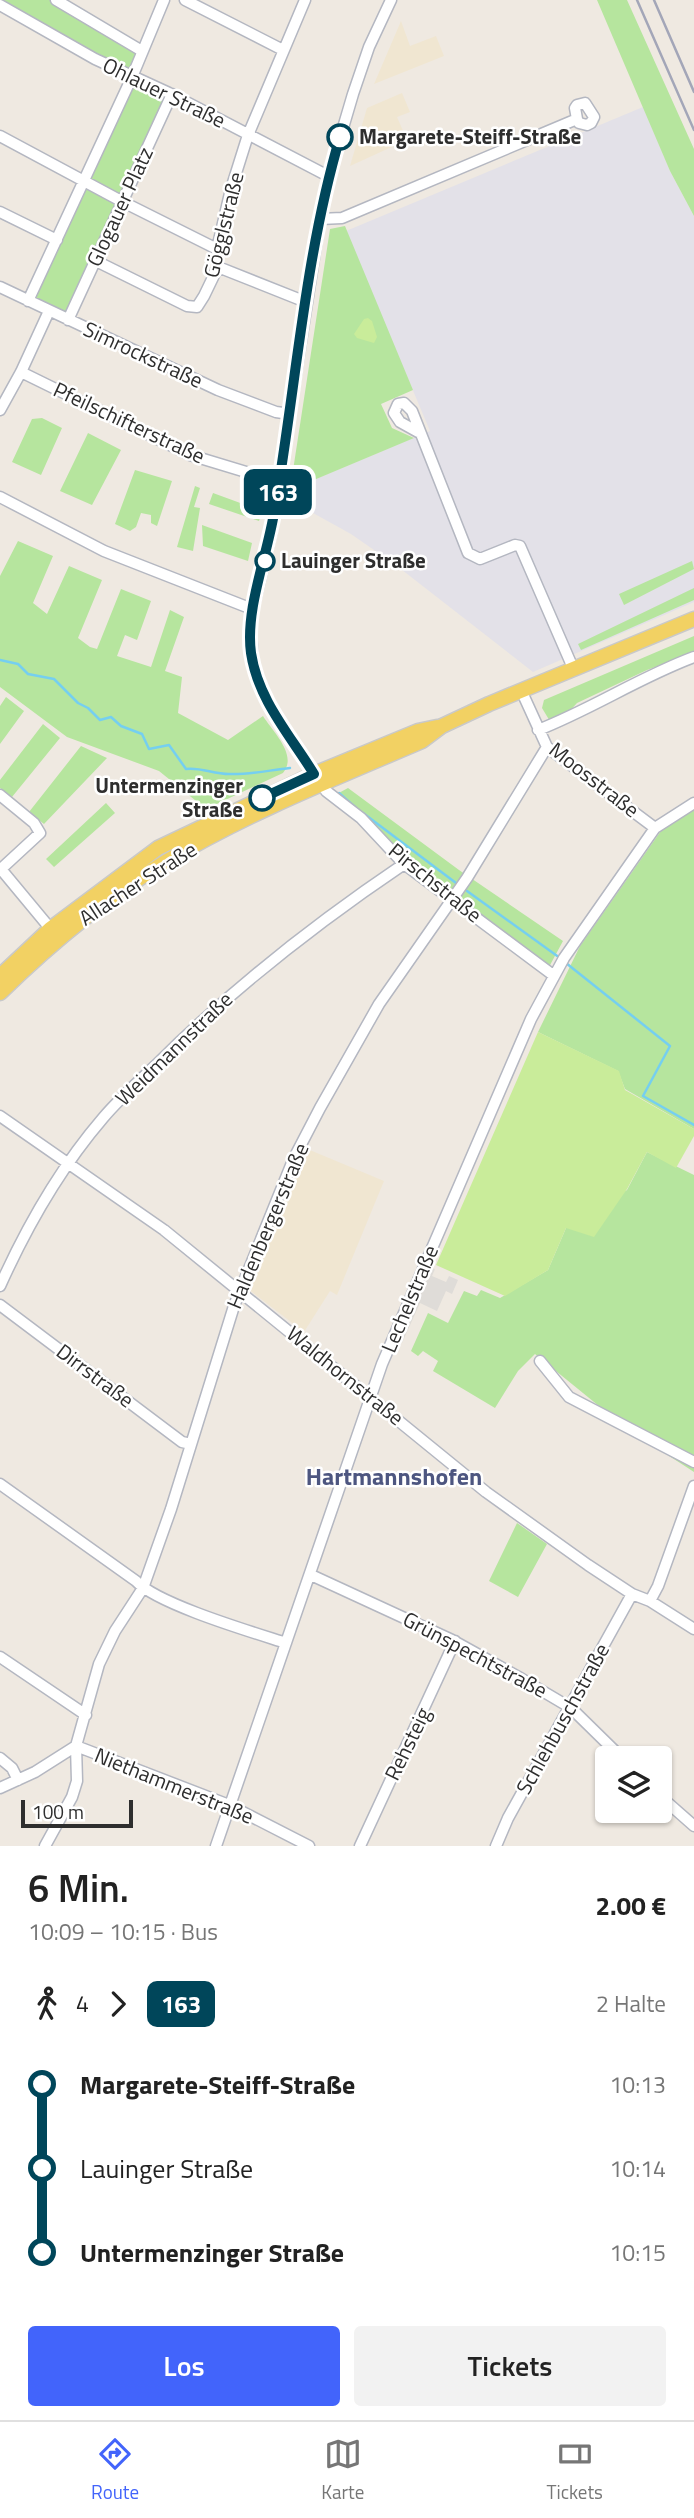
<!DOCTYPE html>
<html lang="de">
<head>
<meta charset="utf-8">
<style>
  body { margin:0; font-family:"Titillium Web",sans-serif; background:#f2f2f2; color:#222; height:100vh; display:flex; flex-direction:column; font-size:26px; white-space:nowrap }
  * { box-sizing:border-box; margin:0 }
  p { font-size:23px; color:#767676 }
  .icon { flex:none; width:38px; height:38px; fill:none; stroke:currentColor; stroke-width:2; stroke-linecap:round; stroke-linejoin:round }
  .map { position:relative; height:1846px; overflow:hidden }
  .sheet { display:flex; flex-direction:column; background:#fff; flex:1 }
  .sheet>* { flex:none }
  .badge { padding:0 14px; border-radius:10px; font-size:24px; line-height:46px }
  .controls { position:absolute; left:595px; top:1746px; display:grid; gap:14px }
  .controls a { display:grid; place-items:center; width:77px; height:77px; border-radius:7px; background:#fff; box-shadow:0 2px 5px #0004; font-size:35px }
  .scale { position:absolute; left:21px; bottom:18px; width:112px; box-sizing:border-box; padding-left:7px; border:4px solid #2e2e2e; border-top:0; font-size:19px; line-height:24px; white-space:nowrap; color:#2e2e2e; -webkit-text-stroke:5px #fff; paint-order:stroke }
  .map>.badge { position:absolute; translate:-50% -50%; box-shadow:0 0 0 4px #fff }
  .legs { display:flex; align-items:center; gap:10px; height:77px; padding:0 28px; font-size:23px }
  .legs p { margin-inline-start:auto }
  .headline { display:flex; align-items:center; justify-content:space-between; height:119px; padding:0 28px }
  h1 { font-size:38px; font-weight:600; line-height:52px }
  .cta { display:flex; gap:14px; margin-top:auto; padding:14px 28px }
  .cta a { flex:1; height:80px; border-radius:7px; background:#4264fb; color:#fff; font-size:28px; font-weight:600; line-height:80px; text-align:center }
  .cta a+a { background:#f2f2f2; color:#222 }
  ul { padding:0 28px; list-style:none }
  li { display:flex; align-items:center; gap:24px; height:84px; font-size:26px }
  li i { display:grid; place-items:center; width:10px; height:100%; margin:0 9px; background:currentColor }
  li i::after { content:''; width:18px; height:18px; margin:-9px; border:5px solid; border-radius:50%; background:#fff }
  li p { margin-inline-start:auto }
  li:first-child i { background:linear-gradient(#0000 50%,currentColor 0) }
  li:last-child i { background:linear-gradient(currentColor 50%,#0000 0) }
  .menu { display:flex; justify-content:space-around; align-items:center; height:98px; border-top:2px solid #e0e0e0; background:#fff; font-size:19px; color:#767676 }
  .menu a { display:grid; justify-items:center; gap:4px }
  .menu .selected { color:#4264fb }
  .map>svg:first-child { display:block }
  .industrial { fill:#e3e1e8 }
  .education { fill:#f0e6d1 }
  .green { fill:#b6e59e }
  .pitch { fill:#c9ec9a }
  .plaza { fill:#dfdcd8 }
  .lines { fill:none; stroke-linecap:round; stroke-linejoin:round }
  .stream { stroke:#75cff0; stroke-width:2.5 }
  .minor-casing { stroke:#b4b7c1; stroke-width:13 }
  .major-casing { stroke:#c9c9c9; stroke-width:17 }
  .minor { stroke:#fff; stroke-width:10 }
  .major { stroke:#f2d163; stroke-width:14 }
  .rail { stroke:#a3a6b8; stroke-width:2.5 }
  .line-1-casing { stroke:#fff; stroke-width:16 }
  .line-1 { stroke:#00465a; stroke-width:10 }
  .stop-1-dot { fill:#fff; stroke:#00465a; stroke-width:3.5 }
  .labels { text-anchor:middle; stroke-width:5; stroke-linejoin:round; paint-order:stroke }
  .street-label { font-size:21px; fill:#2e2e2e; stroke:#fff }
  .stop-label { font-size:21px; font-weight:bold; fill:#2e2e2e; stroke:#fff; text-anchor:start }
  .quarter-label { font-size:24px; font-weight:bold; fill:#4d5680; stroke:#fff }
</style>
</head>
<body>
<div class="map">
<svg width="694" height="1846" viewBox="0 0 694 1846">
  <rect width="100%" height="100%" fill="#efe9e1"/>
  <path class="industrial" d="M643,107l27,64 24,45v386l-161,70 -136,-106 -46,-32 -67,-37 1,-5 145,-61 -84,-200z"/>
  <path class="education" d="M401,21l9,25 26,-10 8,20 -70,28z
    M402,93l8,19 -13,5 10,23 -57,26 17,-58z
    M305,1148l79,33 -47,114 -7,-4 -26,41 -57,-44z"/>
  <path class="green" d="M2,0h51l85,52 -8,20 -34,-16z
    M597,0h30l67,149v67l-24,-45z
    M131,84l33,17 -97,216 -36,-18z
    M345,226l68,164 -32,14 11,24 22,10 -124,52 40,-261z
    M42,418l20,10 -21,47 -29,-13 20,-43z
    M88,433l33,17 -29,55 -32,-14z
    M135,470l37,11 -15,45 -6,-3v-8l-10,-2 -5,14 -6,4 -15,-7z
    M195,486l5,2 -6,19 6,1 -7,43 -16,-4z
    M213,493l49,18 -3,10 -50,-17z
    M202,525l50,18 -4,18 -45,-15z
    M18,541l35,15 -20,47 14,11 22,-48 33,14 -24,58 12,9 7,2 24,-60 30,12 -14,39 -12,-5 -8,21 34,11 19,-57 14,7 -19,54 17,6 -4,36 50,27 35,-24c10,16 35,39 20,57l-77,36 -47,-38 -92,-34 -67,-50v-111z
    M692,561l2,8 -70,36 -5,-11z
    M694,588v12l-113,50 -3,-6z
    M694,636v17l-47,17 -70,33 -11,12 -15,8 -9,-15 2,-8z
    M6,697l18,14 -24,33v-38z
    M43,724l17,14 -48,59 -12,-9v-8z
    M81,746l26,12 -63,66 -15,-12z
    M348,788l111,82 104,71 -14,26 -144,-105 -70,-67z
    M106,803l9,10 -61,54 -8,-8z
    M694,809v320l-69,-40 -7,-18 -80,-39 42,-86 83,-118z
    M647,1152l47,23v297l-68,-44 -91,-74 -17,17 -23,37 -62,-37 5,-10 -15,-10 -5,5 -7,-5 17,-38 20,10 16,-32 13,5 4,-6 19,8 48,-28 18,-42 61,-38z
    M517,1523l30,21 -29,53 -29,-16z"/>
  <path class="pitch" d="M368,318l4,3 5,16 -3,6 -17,-5 -3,-4 10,-15z
    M538,1032l81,39 6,19 69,39v7l-18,32 -29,-16 -20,37 -33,48 -28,-9 -18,42 -43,26 -69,-31z"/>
  <path class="plaza" d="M427,1266l8,3 -3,7 14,6 3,-6 9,4 -6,14 -6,-3 -9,20 -17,-8 -18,40 -7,-6z"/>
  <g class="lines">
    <path class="stream" d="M0,660l18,4 10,10 26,5 24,24 10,5 12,12 11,-3 10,9 21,8 7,15 20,-4 17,24c15,-2 27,5 43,5 20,1 41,-4 61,-6
      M339,793l16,14
      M363,813l93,70
      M467,891l93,67
      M566,963l104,83 -27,50 51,29"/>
    <g class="minor-casing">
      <path id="minor" d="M56,0l86,51
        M185,0l98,50
        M391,0l-22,47 -16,47 -18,61 -15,64 -49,315 -21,87 3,40 11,36 62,94 35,27 43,46 149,111
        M0,5l95,54 74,34 161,84
        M0,136l123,66 94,47
        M0,212l57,28
        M320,219l22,-1 235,-99 2,4 8,2 4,-2 3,-6 -9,-14 -8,2 -2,3 2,11
        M96,261l91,45 10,1 7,-11 14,-29 -1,-18 14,-60 17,-54 57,-135
        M218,267l88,35
        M0,287l218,103 58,22 14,2
        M28,301l104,-224 32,-77
        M68,320l104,-226
        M21,372l169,83 89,27
        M0,410l21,-38 28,-61
        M418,432l-18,-10 -6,-9 4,-9 6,-1 8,8 56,142 12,6 35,-14 5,1 53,122
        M0,497l104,54 148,58
        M521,690l26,57 108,81
        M538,730c54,-21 102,-53 156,-73
        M0,795l34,28 6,10 -39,36
        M0,868l54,65
        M0,1116l164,114 322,262 102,73 44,29 18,7 44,28
        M0,1286c27,-60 60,-118 103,-168 16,-19 35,-36 53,-53 76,-76 159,-141 248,-201
        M0,1305l182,137 9,2
        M540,1361l29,36 125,65
        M0,1484l136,97c21,23 116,51 150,62
        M311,1575l141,65 70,39 49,29 52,51
        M650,1601l8,-15 36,-100
        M0,1657l86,58
        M76,1746l153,59 80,41
        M0,1758l12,10 6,12
        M0,1788l35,-16 41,-26
        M660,1796l34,30
        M45,1846l27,-49 5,-16 -1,-35 23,-82 16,-33 28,-43 28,-79 63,-203 60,-148 26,-50 59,-104 88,-126 80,-131
        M216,1846l166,-482 149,-345 33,-61 91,-130 39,-25
        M360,1846l95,-205
        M496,1846l12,-28 124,-224"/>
    </g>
    <g class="major-casing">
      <path id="major" d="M0,976l50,-47 108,-81 156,-74 104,-43 19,-4
        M0,993c51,-50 105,-95 167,-132 80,-48 169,-83 255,-120l20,-15 47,-22 205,-85"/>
    </g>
    <use href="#minor" class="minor"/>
    <use href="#major" class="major"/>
    <path class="rail" d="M637,0l57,130
      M654,0l40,92"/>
  </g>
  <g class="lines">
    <g class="line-1-casing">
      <path id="line-1" d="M262,798l52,-24c-24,-39 -56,-74 -63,-121 -6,-44 16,-96 23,-140 22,-125 30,-254 66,-376"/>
    </g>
    <use href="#line-1" class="line-1"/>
  </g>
  <g class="stop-1-dot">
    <circle cx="340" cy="137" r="12"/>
    <circle cx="265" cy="561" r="9"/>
    <circle cx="262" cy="798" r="12"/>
  </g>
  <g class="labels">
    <g class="street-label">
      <text transform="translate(164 93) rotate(26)" y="7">Ohlauer Straße</text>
      <text transform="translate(120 207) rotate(-65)" y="7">Glogauer Platz</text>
      <text transform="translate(224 225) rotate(-76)" y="7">Gögglstraße</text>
      <text transform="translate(143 355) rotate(25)" y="7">Simrockstraße</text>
      <text transform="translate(129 423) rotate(25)" y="7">Pfeilschifterstraße</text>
      <text transform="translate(594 780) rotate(38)" y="7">Moosstraße</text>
      <text transform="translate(435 883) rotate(39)" y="7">Pirschstraße</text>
      <text transform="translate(138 884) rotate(-33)" y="7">Allacher Straße</text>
      <text transform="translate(174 1049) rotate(-44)" y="7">Weidmannstraße</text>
      <text transform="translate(268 1226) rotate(-67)" y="7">Haldenbergerstraße</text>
      <text transform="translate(410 1299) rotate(-67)" y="7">Lechelstraße</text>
      <text transform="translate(95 1376) rotate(37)" y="7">Dirrstraße</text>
      <text transform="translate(345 1376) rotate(39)" y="7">Waldhornstraße</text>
      <text transform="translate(475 1655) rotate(28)" y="7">Grünspechtstraße</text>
      <text transform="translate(563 1719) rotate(-61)" y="7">Schlehbuschstraße</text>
      <text transform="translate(408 1744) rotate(-64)" y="7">Rehsteig</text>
      <text transform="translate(174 1786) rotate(22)" y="7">Niethammerstraße</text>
    </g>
    <g class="stop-label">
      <text x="359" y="144">Margarete-Steiff-Straße</text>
      <text x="281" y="568">Lauinger Straße</text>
      <text x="243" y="793" text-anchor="end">Untermenzinger<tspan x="243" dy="24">Straße</tspan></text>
    </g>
    <g class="quarter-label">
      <text x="394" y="1485">Hartmannshofen</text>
    </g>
  </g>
</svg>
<div class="controls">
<a><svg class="icon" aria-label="layers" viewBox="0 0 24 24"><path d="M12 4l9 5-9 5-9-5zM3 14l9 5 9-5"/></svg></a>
</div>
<div class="scale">100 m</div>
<b class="badge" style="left:278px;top:492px;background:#00465a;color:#fff">163</b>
</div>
<section class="sheet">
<div class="headline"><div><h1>6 Min.</h1><p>10:09 – 10:15 · Bus</p></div><b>2.00 €</b></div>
<div class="legs"><svg class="icon" aria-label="walk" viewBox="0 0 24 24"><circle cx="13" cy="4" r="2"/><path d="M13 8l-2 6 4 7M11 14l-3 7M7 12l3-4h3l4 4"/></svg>4<svg class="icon" aria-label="forward" viewBox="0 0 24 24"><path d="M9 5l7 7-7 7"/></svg><b class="badge" style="background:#00465a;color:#fff">163</b><p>2 Halte</p></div>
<ul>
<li><i style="color:#00465a"></i><b>Margarete-Steiff-Straße</b><p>10:13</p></li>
<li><i style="color:#00465a"></i><span>Lauinger Straße</span><p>10:14</p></li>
<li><i style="color:#00465a"></i><b>Untermenzinger Straße</b><p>10:15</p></li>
</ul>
<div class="cta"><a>Los</a><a>Tickets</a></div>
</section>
<nav class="menu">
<a class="selected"><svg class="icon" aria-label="directions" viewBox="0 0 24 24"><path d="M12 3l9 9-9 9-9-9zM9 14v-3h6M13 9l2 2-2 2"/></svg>Route</a>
<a><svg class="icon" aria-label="map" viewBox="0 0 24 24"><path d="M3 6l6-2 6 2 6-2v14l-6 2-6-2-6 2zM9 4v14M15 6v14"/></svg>Karte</a>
<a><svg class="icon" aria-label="tickets" viewBox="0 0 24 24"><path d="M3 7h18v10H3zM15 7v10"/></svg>Tickets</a>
</nav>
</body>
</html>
